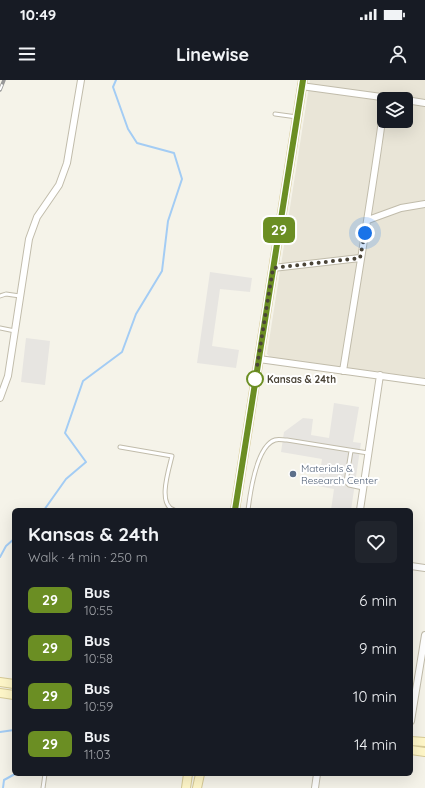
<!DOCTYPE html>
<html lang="en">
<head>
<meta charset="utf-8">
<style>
  body { margin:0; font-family:Quicksand,sans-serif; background:#20242c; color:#f1f3f6; height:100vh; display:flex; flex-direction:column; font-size:15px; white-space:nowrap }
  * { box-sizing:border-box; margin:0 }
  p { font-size:13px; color:#9ea1a6 }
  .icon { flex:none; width:22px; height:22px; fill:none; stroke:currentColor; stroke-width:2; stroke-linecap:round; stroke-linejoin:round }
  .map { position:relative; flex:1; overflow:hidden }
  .sheet { position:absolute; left:12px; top:428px; width:401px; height:268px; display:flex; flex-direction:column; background:#171b24; border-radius:6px; box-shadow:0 4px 16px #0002 }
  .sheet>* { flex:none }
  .badge { padding:0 8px; border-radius:6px; font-size:14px; line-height:26px }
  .buttons { position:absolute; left:377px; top:12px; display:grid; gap:8px }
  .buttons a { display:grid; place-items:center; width:36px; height:36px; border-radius:6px; background:#171b24; box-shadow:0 4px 16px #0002; font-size:20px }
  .you { position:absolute; width:20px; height:20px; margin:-10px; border:3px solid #fff; border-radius:50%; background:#1a73e8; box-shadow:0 0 0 6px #1a73e833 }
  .map>.badge { position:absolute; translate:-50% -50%; box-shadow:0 0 0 2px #fff }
  .round { display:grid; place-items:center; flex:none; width:42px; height:42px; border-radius:6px; background:#20242c }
  .summary { display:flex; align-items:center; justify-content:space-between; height:68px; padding:0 16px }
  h1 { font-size:19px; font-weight:800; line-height:30px }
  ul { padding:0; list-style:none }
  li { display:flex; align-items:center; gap:12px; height:48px; padding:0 16px }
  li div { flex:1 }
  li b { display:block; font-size:15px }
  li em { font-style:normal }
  li .badge { min-width:44px; font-weight:700; text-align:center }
  .status { display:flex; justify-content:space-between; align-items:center; height:28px; padding:0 20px; background:#171b24; direction:ltr }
  .status svg { height:11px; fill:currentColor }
  header { display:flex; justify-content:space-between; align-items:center; height:52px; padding:0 16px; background:#171b24; font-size:18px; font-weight:800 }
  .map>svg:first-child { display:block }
  .residential { fill:#e9e5d7; fill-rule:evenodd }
  .parking { fill:#e7e5e1 }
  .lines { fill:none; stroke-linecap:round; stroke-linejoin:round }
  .stream { stroke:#a3ccf4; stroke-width:2 }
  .lane-casing { stroke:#c1bcab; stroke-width:5 }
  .street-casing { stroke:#c1bcab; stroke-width:8 }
  .secondary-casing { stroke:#d7cb97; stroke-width:10 }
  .lane { stroke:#fff; stroke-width:3 }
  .street { stroke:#fff; stroke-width:6 }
  .secondary { stroke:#fff7c9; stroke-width:8 }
  .rail-casing { stroke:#989898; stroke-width:3.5 }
  .rail { stroke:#fff; stroke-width:2; stroke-dasharray:6; stroke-linecap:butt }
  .line-casing { stroke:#fff; stroke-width:9 }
  .line { stroke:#6b8e23; stroke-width:6 }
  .walk { stroke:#4a4437; stroke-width:4; stroke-dasharray:0 7.2 }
  .stop-dot { fill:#fff; stroke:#6b8e23; stroke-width:2 }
  .service-dot { fill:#5c6f8a; stroke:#fff; stroke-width:1.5 }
  .labels { text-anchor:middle; stroke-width:4; stroke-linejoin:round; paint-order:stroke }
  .stop-label { font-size:10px; font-weight:bold; fill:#4a4437; stroke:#fff; text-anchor:start }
  .service-label { font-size:10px; fill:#4e5e75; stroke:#fff; text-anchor:start }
</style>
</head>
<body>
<div class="status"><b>10:49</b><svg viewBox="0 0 49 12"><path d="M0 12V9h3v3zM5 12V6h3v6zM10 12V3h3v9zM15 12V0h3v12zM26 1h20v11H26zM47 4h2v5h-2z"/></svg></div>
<header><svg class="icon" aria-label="menu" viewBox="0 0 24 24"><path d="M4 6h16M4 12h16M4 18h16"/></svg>Linewise<svg class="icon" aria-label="person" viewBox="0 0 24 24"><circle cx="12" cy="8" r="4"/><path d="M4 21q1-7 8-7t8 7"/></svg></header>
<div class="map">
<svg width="425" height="708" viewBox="0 0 425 708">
  <rect width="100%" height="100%" fill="#f5f3e9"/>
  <path class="residential" d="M310,0h115v298l-154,-20 -4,-4zM384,19h22v22h-22z"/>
  <path class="parking" d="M210,192l42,6 -2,14 -30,-3 -8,57 27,4 -3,18 -39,-5z
    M26,258l24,3 -5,44 -24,-3z
    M334,323l25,4 -6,35 8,1 -10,67h-20l3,-21 -16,-3 4,-27 -41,-7 3,-20 19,-14 10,1 -2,16 18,3z"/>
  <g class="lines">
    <path class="stream" d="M44,430l22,-31 20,-17 -21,-29 18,-52 39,-29 14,-38 26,-43 6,-50 14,-42 -8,-26 -37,-10 -9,-14 -15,-42 3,-7
      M0,477l6,-11 8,-7
      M0,652l14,-2
      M3,708l1,-8 11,-6"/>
    <g class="lane-casing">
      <path id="lane" d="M275,34l22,3
        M0,216l6,-2 14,2
        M0,248l15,3
        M120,367l52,9c-3,13 -15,49 2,54
        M351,371l-5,31 3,3 14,3
        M248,430c2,-16 8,-64 27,-70 3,-1 8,0 12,0l81,13
        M43,708l2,-14"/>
    </g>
    <g class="street-casing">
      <path id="street" d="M301,6l95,13
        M406,20l19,3
        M368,140l33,-12 24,-4
        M273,188l87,-10
        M259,279l166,23
        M343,291c14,-88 29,-176 41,-265
        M0,318l8,-22 21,-137 8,-22 22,-32 8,-22 14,-83
        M360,430l20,-135
        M411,486l14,2
        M411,641l14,-86
        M315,708l2,-14"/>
    </g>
    <g class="secondary-casing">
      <path id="secondary" d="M235,430l68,-430
        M0,602l14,2
        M0,613l14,2
        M411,661l14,1
        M411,670l14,2
        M186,708l2,-14
        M197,708l3,-14"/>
    </g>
    <use href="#lane" class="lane"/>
    <use href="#street" class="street"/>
    <use href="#secondary" class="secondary"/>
    <g class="rail-casing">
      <path id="rail" d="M0,10l4,-10"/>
    </g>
    <use href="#rail" class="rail"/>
  </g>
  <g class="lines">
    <g class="line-casing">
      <path id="line" d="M235,430l68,-430"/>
    </g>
    <use href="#line" class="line"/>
    <path class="walk" d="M255,299l18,-111 87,-10 5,-25"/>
  </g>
  <circle class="stop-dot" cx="255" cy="299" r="8"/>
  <circle class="service-dot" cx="293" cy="394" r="4"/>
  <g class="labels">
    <g class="stop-label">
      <text x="267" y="303">Kansas &amp; 24th</text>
    </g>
    <g class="service-label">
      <text x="301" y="392">Materials &amp;<tspan x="301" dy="12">Research Center</tspan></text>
    </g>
  </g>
</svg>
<div class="buttons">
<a><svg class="icon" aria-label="layers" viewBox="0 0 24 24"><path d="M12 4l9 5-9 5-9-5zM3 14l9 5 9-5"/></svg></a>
</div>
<div class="you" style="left:365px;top:153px"></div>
<b class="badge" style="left:279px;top:150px;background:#6b8e23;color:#fff">29</b>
<section class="sheet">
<div class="summary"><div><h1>Kansas &amp; 24th</h1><p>Walk · 4 min · 250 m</p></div><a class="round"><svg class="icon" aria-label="heart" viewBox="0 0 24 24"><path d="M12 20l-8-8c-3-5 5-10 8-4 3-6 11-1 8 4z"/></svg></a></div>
<ul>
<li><span class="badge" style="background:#6b8e23;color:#fff">29</span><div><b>Bus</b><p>10:55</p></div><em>6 min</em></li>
<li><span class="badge" style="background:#6b8e23;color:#fff">29</span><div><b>Bus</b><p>10:58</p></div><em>9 min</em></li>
<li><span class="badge" style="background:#6b8e23;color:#fff">29</span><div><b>Bus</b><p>10:59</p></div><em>10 min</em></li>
<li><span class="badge" style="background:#6b8e23;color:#fff">29</span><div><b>Bus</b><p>11:03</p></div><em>14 min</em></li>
</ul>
</section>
</div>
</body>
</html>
